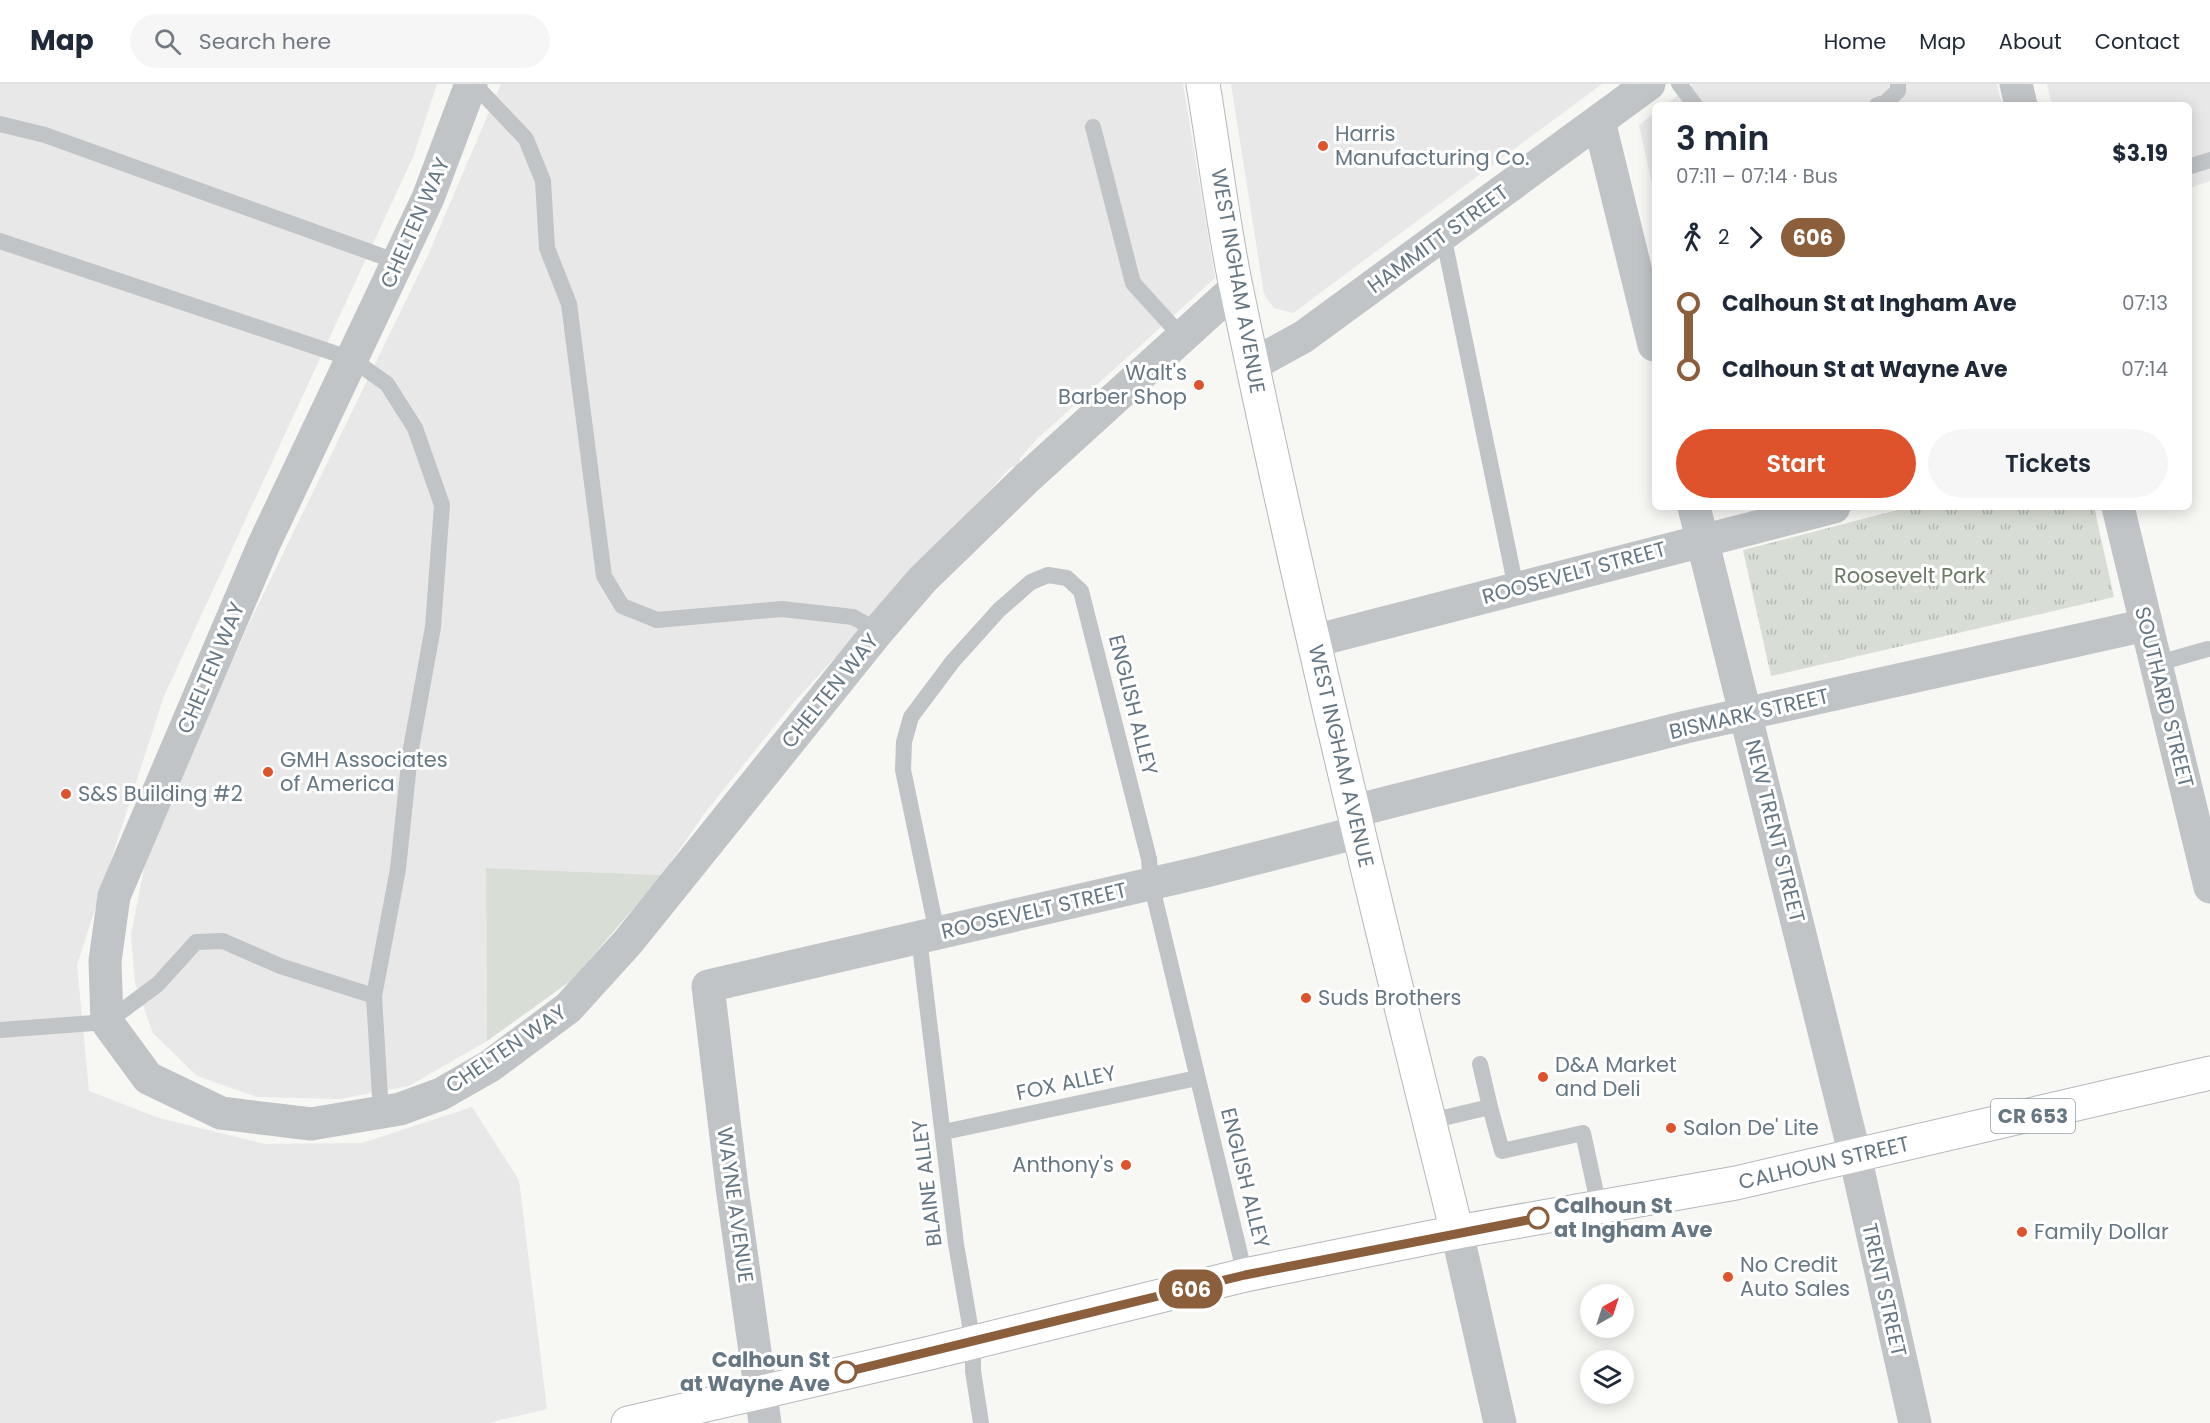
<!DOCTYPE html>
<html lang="en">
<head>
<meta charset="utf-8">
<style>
  body { margin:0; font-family:Poppins,sans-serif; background:#f6f6f7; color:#1f2937; height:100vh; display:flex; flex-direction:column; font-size:22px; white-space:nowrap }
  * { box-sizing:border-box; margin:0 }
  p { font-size:20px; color:#747a83 }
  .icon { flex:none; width:33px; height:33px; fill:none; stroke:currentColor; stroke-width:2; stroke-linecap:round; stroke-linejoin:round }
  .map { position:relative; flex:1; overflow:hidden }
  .panel { position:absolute; left:1652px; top:18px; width:540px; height:408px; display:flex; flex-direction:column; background:#fff; border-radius:9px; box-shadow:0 3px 15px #0003 }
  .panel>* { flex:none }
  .badge { padding:0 12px; border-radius:20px; font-size:21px; line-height:39px }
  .needle { width:39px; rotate:39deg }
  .fabs { position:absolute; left:1580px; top:1200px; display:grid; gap:12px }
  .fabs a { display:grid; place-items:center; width:54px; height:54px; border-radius:50%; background:#fff; box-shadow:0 3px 15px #0003; font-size:30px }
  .map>.badge { position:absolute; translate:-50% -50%; box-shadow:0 0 0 3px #fff }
  .legs { display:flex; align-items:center; gap:9px; height:66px; padding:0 24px; font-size:20px }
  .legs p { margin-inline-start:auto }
  .overview { display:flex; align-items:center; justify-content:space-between; height:102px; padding:0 24px }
  h1 { font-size:33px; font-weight:600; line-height:45px }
  .primary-button { display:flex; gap:12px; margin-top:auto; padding:12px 24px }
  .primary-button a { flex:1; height:69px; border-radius:36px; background:#de532c; color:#fff; font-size:24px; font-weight:600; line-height:69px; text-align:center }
  .primary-button a+a { background:#f6f6f7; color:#1f2937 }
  ul { padding:0 24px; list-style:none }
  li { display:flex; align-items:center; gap:21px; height:66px; font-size:22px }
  li i { display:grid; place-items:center; width:9px; height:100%; margin:0 8px; background:currentColor }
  li i::after { content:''; width:15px; height:15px; margin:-8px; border:4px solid; border-radius:50%; background:#fff }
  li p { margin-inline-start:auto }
  li:first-child i { background:linear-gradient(#0000 50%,currentColor 0) }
  li:last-child i { background:linear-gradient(currentColor 50%,#0000 0) }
  header { display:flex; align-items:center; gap:36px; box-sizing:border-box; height:84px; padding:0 30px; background:#fff; border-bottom:2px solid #e0e1e3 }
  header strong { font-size:28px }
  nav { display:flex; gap:33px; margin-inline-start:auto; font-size:21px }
  .search { width:420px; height:54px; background:#f6f6f7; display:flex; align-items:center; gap:15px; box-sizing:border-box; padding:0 21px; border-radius:33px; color:#747a83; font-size:22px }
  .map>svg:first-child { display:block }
  .built { fill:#e7e8e7 }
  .green { fill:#d8ddd5 }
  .park { fill:url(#park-tufts) }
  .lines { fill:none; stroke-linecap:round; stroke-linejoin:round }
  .secondary-casing { stroke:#b2b8bc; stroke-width:35 }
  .primary-casing { stroke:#b3b8bb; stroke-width:35 }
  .lane { stroke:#c0c4c7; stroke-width:16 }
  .street { stroke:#c0c4c7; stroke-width:33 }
  .secondary { stroke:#fff; stroke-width:33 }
  .primary { stroke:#fff; stroke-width:33 }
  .line-1-casing { stroke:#fff; stroke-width:14 }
  .line-1 { stroke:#8b5e3c; stroke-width:9 }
  .poi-dot { fill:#de532c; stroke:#fff; stroke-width:2 }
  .stop-1-dot { fill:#fff; stroke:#8b5e3c; stroke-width:3 }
  .labels { text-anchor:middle; stroke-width:6; stroke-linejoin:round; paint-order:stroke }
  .shield { fill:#fff; stroke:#94a0a9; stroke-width:1.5 }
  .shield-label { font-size:20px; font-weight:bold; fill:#667784 }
  .poi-label { font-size:21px; fill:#667784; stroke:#fff; text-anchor:start }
  .street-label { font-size:21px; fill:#667784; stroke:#fff }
  .park-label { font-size:21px; fill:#6a7b65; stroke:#fff }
  .stop-label { font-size:21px; font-weight:bold; fill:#667784; stroke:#fff; text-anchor:start }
</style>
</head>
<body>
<header>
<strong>Map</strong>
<div class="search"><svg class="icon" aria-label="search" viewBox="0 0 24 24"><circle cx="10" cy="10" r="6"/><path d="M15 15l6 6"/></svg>Search here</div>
<nav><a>Home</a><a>Map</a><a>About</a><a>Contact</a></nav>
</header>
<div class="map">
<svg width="2210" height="1339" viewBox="0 0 2210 1339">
  <defs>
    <pattern id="park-tufts" width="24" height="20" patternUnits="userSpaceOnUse" patternTransform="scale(1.5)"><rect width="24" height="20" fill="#d8ddd5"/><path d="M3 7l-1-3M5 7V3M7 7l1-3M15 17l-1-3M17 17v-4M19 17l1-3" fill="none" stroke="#b3b8b2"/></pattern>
  </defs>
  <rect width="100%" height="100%" fill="#f7f7f4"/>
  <path class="built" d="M0,0h437l-24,73 -249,539 -87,269 12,126 70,27 106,26 97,-1 110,-36 47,73 28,229 -59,14h-488z
    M501,0h682l32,194 -177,160 -18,20v9h-9l-218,236 -89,111 -42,61 -176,-7 1,173 -78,45 -70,13 -82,-2 -60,-21 -44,-43 -18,-50 -4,-48 15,-76 101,-231 181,-373z
    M1231,0h371l-309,229 -19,-5 -10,-14z
    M1693,0h304l5,21h-337z
    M2047,0h163v97l-21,7 -1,-83h-136z
    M1654,29v80l-15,-68z"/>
  <path class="green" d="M486,784l176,7 -90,105 -85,61z"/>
  <path class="park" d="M1909,423h185l20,90 -343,79 -28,-126z"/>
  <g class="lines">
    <g class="secondary-casing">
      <path id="secondary" d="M1203,0c11,66 19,133 32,198 66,319 143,635 222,950"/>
    </g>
    <g class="primary-casing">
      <path id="primary" d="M628,1339l302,-70 315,-78 212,-43 279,-49 474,-110"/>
    </g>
    <path class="lane" d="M474,0l52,55 17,42 4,67 22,56 35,272 18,30 35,14 125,-11 71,8 25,14
      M1679,0l16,21
      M1877,21l9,-3 12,-11v-7
      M0,40l45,11 353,127
      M1093,43l40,156 49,54
      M2188,83l22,-7
      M1443,151l73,353
      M0,157l352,118 35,25 28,44 27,77 -9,122 -23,127 -12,115 -24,127
      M2155,580l53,-15
      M937,849l-34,-163 1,-28 7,-25 42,-56 46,-51 32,-28 17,-7 19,3 14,13 68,268 2,24 94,392
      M919,854l37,306 17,99v28l8,52
      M0,946l107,-8 51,-38 38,-42 27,-1 57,25 94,30 7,117
      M1480,980l10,43
      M1430,1037l60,-14 12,44 81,-18 16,74
      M944,1048l253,-54"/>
    <path class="street" d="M471,0l-43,114 -164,346 -150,352 -9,65 2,61 41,56 73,35 90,11 89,-15 41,-15 49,-28 78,-58 60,-66 250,-311 45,-52 104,-101 209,-190
      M2016,0l5,21
      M1599,37l55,224
      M1252,281l51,-28 346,-253
      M1694,423l161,649 60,267
      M2118,423l92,380
      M1314,557l520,-134
      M1354,727l332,-84 460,-102
      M1457,1148l43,191
      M765,1339l-33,-236 -24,-201 494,-114 157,-40"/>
    <use href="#secondary" class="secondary"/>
    <use href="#primary" class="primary"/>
  </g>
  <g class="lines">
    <g class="line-1-casing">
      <path id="line-1" d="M846,1288l399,-97 293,-57"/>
    </g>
    <use href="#line-1" class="line-1"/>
  </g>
  <g class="poi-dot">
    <circle cx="1323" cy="62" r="6"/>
    <circle cx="1199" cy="301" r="6"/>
    <circle cx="268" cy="688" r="6"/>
    <circle cx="66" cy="710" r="6"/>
    <circle cx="1306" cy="914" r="6"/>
    <circle cx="1543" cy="993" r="6"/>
    <circle cx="1671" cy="1044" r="6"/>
    <circle cx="1126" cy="1081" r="6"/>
    <circle cx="2022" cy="1148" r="6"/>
    <circle cx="1728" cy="1193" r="6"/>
  </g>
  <g class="stop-1-dot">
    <circle cx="1538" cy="1134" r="10"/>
    <circle cx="846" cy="1288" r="10"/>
  </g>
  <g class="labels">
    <rect class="shield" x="1991" y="1015" width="84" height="34" rx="4.5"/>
    <g class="shield-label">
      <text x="2033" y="1039">CR 653</text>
    </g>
    <g class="poi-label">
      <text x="1335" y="57">Harris<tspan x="1335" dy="24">Manufacturing Co.</tspan></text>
      <text x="1187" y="296" text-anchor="end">Walt's<tspan x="1187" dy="24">Barber Shop</tspan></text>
      <text x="280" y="683">GMH Associates<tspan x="280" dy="24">of America</tspan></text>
      <text x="78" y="717">S&amp;S Building #2</text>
      <text x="1318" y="921">Suds Brothers</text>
      <text x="1555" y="988">D&amp;A Market<tspan x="1555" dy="24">and Deli</tspan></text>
      <text x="1683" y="1051">Salon De' Lite</text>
      <text x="1114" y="1088" text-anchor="end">Anthony's</text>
      <text x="2034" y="1155">Family Dollar</text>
      <text x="1740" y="1188">No Credit<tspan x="1740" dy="24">Auto Sales</tspan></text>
    </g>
    <g class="street-label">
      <text transform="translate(415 139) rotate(-66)" y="7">CHELTEN WAY</text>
      <text transform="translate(1438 155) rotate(-36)" y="7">HAMMITT STREET</text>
      <text transform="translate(1238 197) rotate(80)" y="7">WEST INGHAM AVENUE</text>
      <text transform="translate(1574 489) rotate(-15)" y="7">ROOSEVELT STREET</text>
      <text transform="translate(211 584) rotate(-67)" y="7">CHELTEN WAY</text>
      <text transform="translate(830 607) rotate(-51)" y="7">CHELTEN WAY</text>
      <text transform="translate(2164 613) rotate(76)" y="7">SOUTHARD STREET</text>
      <text transform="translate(1133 621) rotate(76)" y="7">ENGLISH ALLEY</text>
      <text transform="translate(1749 630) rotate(-13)" y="7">BISMARK STREET</text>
      <text transform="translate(1341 672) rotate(77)" y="7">WEST INGHAM AVENUE</text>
      <text transform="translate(1775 747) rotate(76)" y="7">NEW TRENT STREET</text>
      <text transform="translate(1034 827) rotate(-13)" y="7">ROOSEVELT STREET</text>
      <text transform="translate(506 965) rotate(-34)" y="7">CHELTEN WAY</text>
      <text transform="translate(1066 999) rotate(-12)" y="7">FOX ALLEY</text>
      <text transform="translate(1824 1079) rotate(-13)" y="7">CALHOUN STREET</text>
      <text transform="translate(1245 1094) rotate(76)" y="7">ENGLISH ALLEY</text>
      <text transform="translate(927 1099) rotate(-97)" y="7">BLAINE ALLEY</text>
      <text transform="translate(735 1121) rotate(82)" y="7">WAYNE AVENUE</text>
      <text transform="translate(1884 1206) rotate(77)" y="7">TRENT STREET</text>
    </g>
    <g class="park-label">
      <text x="1910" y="499">Roosevelt Park</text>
    </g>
    <g class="stop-label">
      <text x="1554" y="1129">Calhoun St<tspan x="1554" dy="24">at Ingham Ave</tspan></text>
      <text x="830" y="1283" text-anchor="end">Calhoun St<tspan x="830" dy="24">at Wayne Ave</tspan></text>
    </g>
  </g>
</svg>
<div class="fabs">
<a><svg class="needle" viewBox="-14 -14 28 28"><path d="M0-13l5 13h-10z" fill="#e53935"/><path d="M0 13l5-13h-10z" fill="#747a83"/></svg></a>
<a><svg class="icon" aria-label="layers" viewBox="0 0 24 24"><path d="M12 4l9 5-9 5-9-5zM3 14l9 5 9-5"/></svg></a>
</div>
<b class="badge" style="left:1191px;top:1205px;background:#8b5e3c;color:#fff">606</b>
<section class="panel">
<div class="overview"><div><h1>3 min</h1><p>07:11 – 07:14 · Bus</p></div><b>$3.19</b></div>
<div class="legs"><svg class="icon" aria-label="walk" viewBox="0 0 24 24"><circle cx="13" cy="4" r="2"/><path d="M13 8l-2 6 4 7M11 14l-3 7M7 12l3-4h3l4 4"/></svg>2<svg class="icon" aria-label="forward" viewBox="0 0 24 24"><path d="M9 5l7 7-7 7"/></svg><b class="badge" style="background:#8b5e3c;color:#fff">606</b></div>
<ul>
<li><i style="color:#8b5e3c"></i><b>Calhoun St at Ingham Ave</b><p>07:13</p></li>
<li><i style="color:#8b5e3c"></i><b>Calhoun St at Wayne Ave</b><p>07:14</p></li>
</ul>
<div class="primary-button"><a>Start</a><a>Tickets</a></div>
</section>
</div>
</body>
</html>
